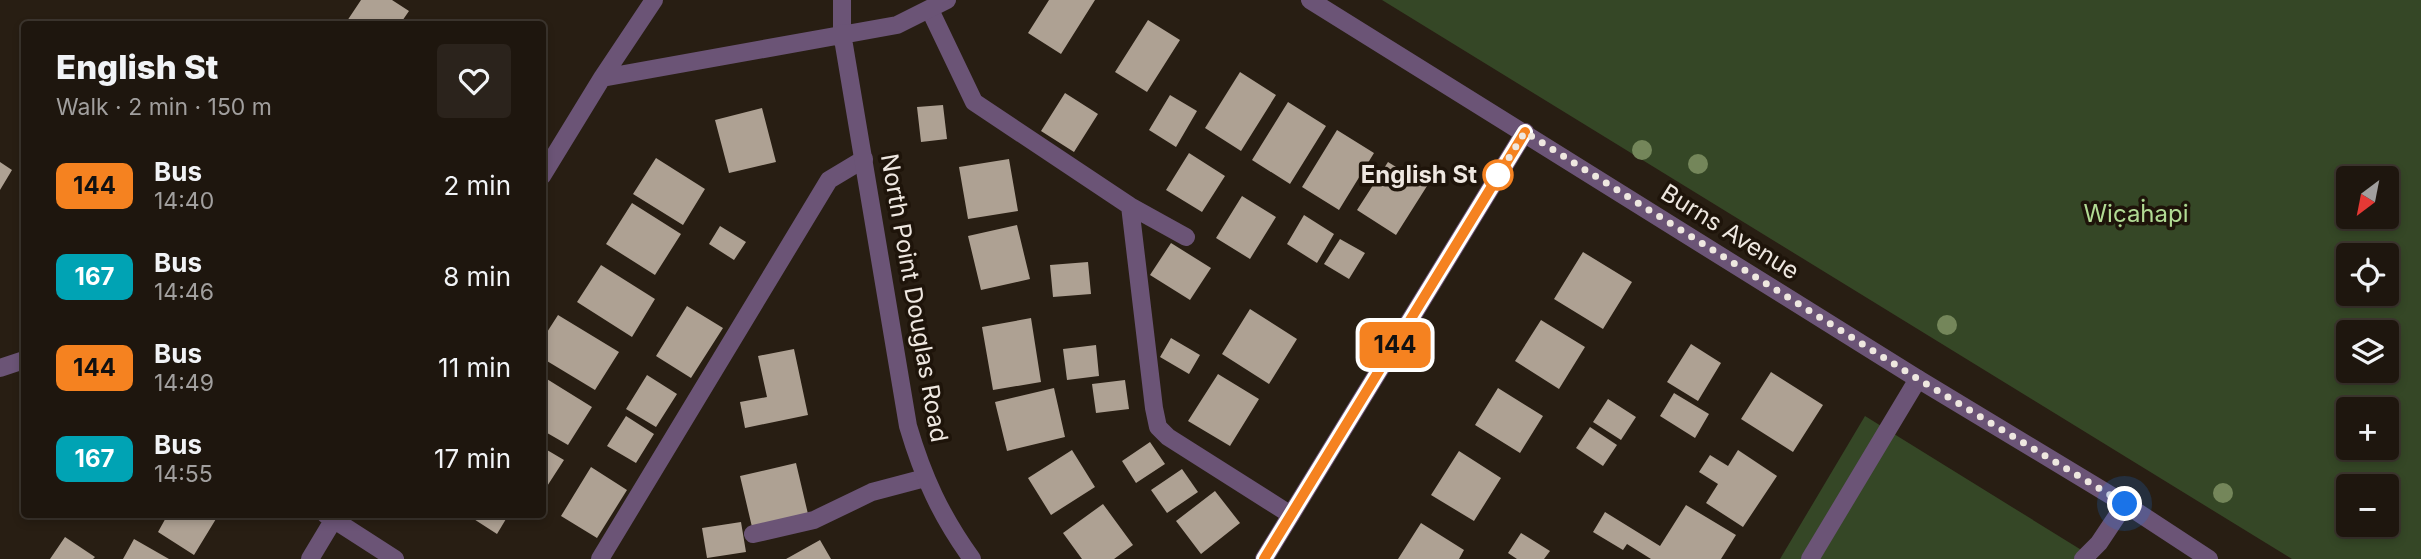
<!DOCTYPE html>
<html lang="en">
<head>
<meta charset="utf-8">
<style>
  body { margin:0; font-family:Inter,sans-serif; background:#2b231c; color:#f1f3f6; height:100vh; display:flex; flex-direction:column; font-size:26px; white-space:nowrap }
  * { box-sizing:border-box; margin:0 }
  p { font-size:23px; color:#a19f9e }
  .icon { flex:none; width:38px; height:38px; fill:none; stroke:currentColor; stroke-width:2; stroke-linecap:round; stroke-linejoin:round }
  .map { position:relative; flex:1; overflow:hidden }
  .sheet { position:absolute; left:21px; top:21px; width:525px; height:497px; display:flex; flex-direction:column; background:#1e160e; border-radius:7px; box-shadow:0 4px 10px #0003,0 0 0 2px #3c352e }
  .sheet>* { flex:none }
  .badge { padding:0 14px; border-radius:10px; font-size:24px; line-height:46px }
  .needle { width:46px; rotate:212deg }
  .controls { position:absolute; left:2336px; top:166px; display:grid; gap:14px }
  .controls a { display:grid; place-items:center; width:63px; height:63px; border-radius:7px; background:#1e160e; box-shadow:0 4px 10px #0003,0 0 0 2px #3c352e; font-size:35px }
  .you { position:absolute; width:35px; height:35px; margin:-18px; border:5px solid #fff; border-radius:50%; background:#1a73e8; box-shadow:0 0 0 10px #1a73e833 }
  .map>.badge { position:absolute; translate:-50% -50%; box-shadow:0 0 0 4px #fff }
  .round { display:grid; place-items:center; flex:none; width:74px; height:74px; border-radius:7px; background:#2b231c }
  .headline { display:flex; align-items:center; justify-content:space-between; height:119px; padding:0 35px }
  h1 { font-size:33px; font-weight:800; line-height:52px }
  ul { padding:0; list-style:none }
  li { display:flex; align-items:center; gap:21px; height:91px; padding:0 35px }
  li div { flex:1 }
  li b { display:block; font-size:26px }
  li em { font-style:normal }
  li .badge { min-width:77px; font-weight:700; text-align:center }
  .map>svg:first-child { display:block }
  .green { fill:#354726; fill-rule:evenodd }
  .building { fill:#aea193 }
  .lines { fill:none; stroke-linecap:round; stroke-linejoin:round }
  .service { stroke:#6b5476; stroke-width:18 }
  .minor { stroke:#6b5476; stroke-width:18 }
  .tertiary { stroke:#6b5476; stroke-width:18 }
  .tree { fill:#74865a }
  .line-casing { stroke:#fff; stroke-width:16 }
  .line { stroke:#f58220; stroke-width:10 }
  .walk { stroke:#eee7e0; stroke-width:7; stroke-dasharray:0 12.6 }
  .stop-dot { fill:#fff; stroke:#f58220; stroke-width:3.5 }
  .labels { text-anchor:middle; stroke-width:7; stroke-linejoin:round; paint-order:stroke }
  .stop-label { font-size:24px; font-weight:bold; fill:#eee7e0; stroke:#1e140a; text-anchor:end }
  .park-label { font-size:24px; fill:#b2db94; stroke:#1e140a }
  .street-label { font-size:24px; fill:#eee7e0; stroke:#1e140a }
</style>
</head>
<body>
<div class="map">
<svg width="2421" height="559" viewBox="0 0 2421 559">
  <rect width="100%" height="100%" fill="#281e13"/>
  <path class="green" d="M1382,0h1039v559h-129zM2348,178h39v39h-39zM2348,256h39v38h-39zM2348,332h39v39h-39zM2348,410h39v38h-39zM2348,486h39v39h-39z
    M1865,416l231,143h-316z"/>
  <path class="building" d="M361,0h31l17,11 -9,13h-55z
    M1049,0h46l-34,54 -33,-21z
    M1148,20l32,20 -33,52 -32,-20z
    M1240,72l36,23 -35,56 -36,-23z
    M1065,93l33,21 -24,38 -33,-21z
    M1170,95l27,16 -21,36 -27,-17z
    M1288,102l38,24 -36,58 -38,-24z
    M943,105l4,34 -26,3 -4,-35z
    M762,108l14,54 -47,11 -14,-53z
    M1337,130l37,23 -35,57 -37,-23z
    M1189,153l36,23 -23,36 -36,-22z
    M656,158l49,31 -22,36 -50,-31z
    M1009,159l9,52 -50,8 -9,-52z
    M0,162l12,8 -12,20z
    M1388,162l39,24 -31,49 -39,-25z
    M1242,196l34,21 -26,42 -34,-21z
    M632,203l49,31 -26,41 -49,-31z
    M1304,215l30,19 -17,29 -30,-19z
    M1017,225l13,54 -49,11 -13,-54z
    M720,226l26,16 -12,18 -25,-16z
    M1340,239l25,14 -16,26 -25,-15z
    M1171,243l40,25 -21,32 -40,-25z
    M1583,252l49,30 -29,47 -49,-30z
    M1088,262l3,32 -38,3 -3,-32z
    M601,265l54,34 -23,38 -55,-35z
    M687,306l36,22 -32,50 -35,-22z
    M1250,309l47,30 -28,45 -47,-30z
    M558,315l61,37 -24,38 -53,-32v-18z
    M1031,318l10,64 -48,8 -11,-63z
    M1541,320l44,27 -26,42 -44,-28z
    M1171,338l29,17 -11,19 -29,-17z
    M1691,344l30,19 -23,38 -31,-19z
    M1096,345l3,31 -32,4 -4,-31z
    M794,349l14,66 -63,13 -5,-26 27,-5 -9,-41z
    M1771,372l52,33 -30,47 -52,-33z
    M1218,374l41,25 -29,47 -42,-25z
    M647,375l30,19 -21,33 -30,-18z
    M542,376l50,31 -24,38 -26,-15z
    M1125,380l4,29 -33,4 -4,-29z
    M1054,388l11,49 -58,14 -12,-49z
    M1498,388l45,28 -23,37 -45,-28z
    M1674,393l35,21 -14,24 -35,-22z
    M1608,399l28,18 -15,23 -28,-18z
    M626,416l28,18 -18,29 -29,-17z
    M1590,427l27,18 -14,21 -27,-18z
    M1150,442l15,22 -29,19 -14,-22z
    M542,447l22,13 -22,34z
    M1072,450l23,37 -44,28 -23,-37z
    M1738,450l39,26 -34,51 -37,-24 12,-19 -19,-12 11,-17 18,11z
    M1459,451l42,27 -27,43 -43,-26z
    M796,463l12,51 -56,13 -12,-51z
    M591,467l36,23 -30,48 -36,-22z
    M1182,469l16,23 -31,21 -16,-23z
    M1215,491l25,32 -39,31 -25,-33z
    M1103,504l30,41 -19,14h-32l-19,-26z
    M1686,505l50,30 -15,24h-70l-24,-15 -4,6 -30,-18 12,-20 55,34z
    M168,514h51l-25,41 -36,-23z
    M466,514h43l-12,20z
    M741,522l5,30 -39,6 -5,-30z
    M1421,523l43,27 -5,9h-61z
    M1521,533l29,18 -6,8h-27l-9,-6z
    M65,537l30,20 -2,2h-43z
    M134,539l35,20h-46z
    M820,540l11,19h-45z"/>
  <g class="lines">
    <path class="service" d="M930,10l44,92 156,104 56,31
      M842,33v-33
      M1130,206l24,202 4,19 10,10 123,78
      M0,368l24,-8
      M753,534l61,-14 58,-28 53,-14
      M600,559l229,-379 35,-21"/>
    <path class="minor" d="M842,33l66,393c15,51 33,90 64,133
      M602,78l295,-53 50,-25
      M542,176l60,-98 52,-78
      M325,514l70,45
      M310,559l27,-45
      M1264,559l261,-427
      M1810,559l108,-180"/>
    <path class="tertiary" d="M1310,0l608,379 207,125 84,55
      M2083,559l16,-16 26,-39"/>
  </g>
  <g class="tree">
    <circle cx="1642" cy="150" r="10"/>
    <circle cx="1698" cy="164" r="10"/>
    <circle cx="1947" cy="325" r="10"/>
    <circle cx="2223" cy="493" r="10"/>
  </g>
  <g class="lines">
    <g class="line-casing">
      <path id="line" d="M1264,559l261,-427"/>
    </g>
    <use href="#line" class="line"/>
    <path class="walk" d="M1498,175l-1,2 28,-45 393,247 207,125"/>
  </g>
  <circle class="stop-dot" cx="1498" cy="175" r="14"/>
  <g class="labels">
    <g class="stop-label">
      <text x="1477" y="183">English St</text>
    </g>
    <g class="park-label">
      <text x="2136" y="222">Wic̣aḣapi</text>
    </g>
    <g class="street-label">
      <text transform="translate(1730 232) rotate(32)" y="8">Burns Avenue</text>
      <text transform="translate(914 298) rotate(80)" y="8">North Point Douglas Road</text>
    </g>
  </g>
</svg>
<div class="controls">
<a><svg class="needle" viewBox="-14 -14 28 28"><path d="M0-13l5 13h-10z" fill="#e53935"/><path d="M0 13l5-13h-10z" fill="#a19f9e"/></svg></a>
<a><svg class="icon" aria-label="locate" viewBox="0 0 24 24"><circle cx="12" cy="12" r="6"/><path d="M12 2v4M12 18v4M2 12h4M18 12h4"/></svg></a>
<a><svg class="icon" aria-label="layers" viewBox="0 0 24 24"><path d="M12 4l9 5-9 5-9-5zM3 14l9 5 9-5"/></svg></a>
<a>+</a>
<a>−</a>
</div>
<div class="you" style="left:2125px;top:504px"></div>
<b class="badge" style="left:1395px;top:345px;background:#f58220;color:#111">144</b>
<section class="sheet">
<div class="headline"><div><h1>English St</h1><p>Walk · 2 min · 150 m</p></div><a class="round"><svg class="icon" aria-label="heart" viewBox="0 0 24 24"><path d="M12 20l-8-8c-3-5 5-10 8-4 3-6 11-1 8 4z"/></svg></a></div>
<ul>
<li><span class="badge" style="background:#f58220;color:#111">144</span><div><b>Bus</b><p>14:40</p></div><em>2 min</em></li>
<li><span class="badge" style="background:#00a3b4;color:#fff">167</span><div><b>Bus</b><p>14:46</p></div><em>8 min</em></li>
<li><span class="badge" style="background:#f58220;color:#111">144</span><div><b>Bus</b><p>14:49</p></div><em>11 min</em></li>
<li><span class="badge" style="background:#00a3b4;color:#fff">167</span><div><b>Bus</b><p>14:55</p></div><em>17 min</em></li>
</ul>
</section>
</div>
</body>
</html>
